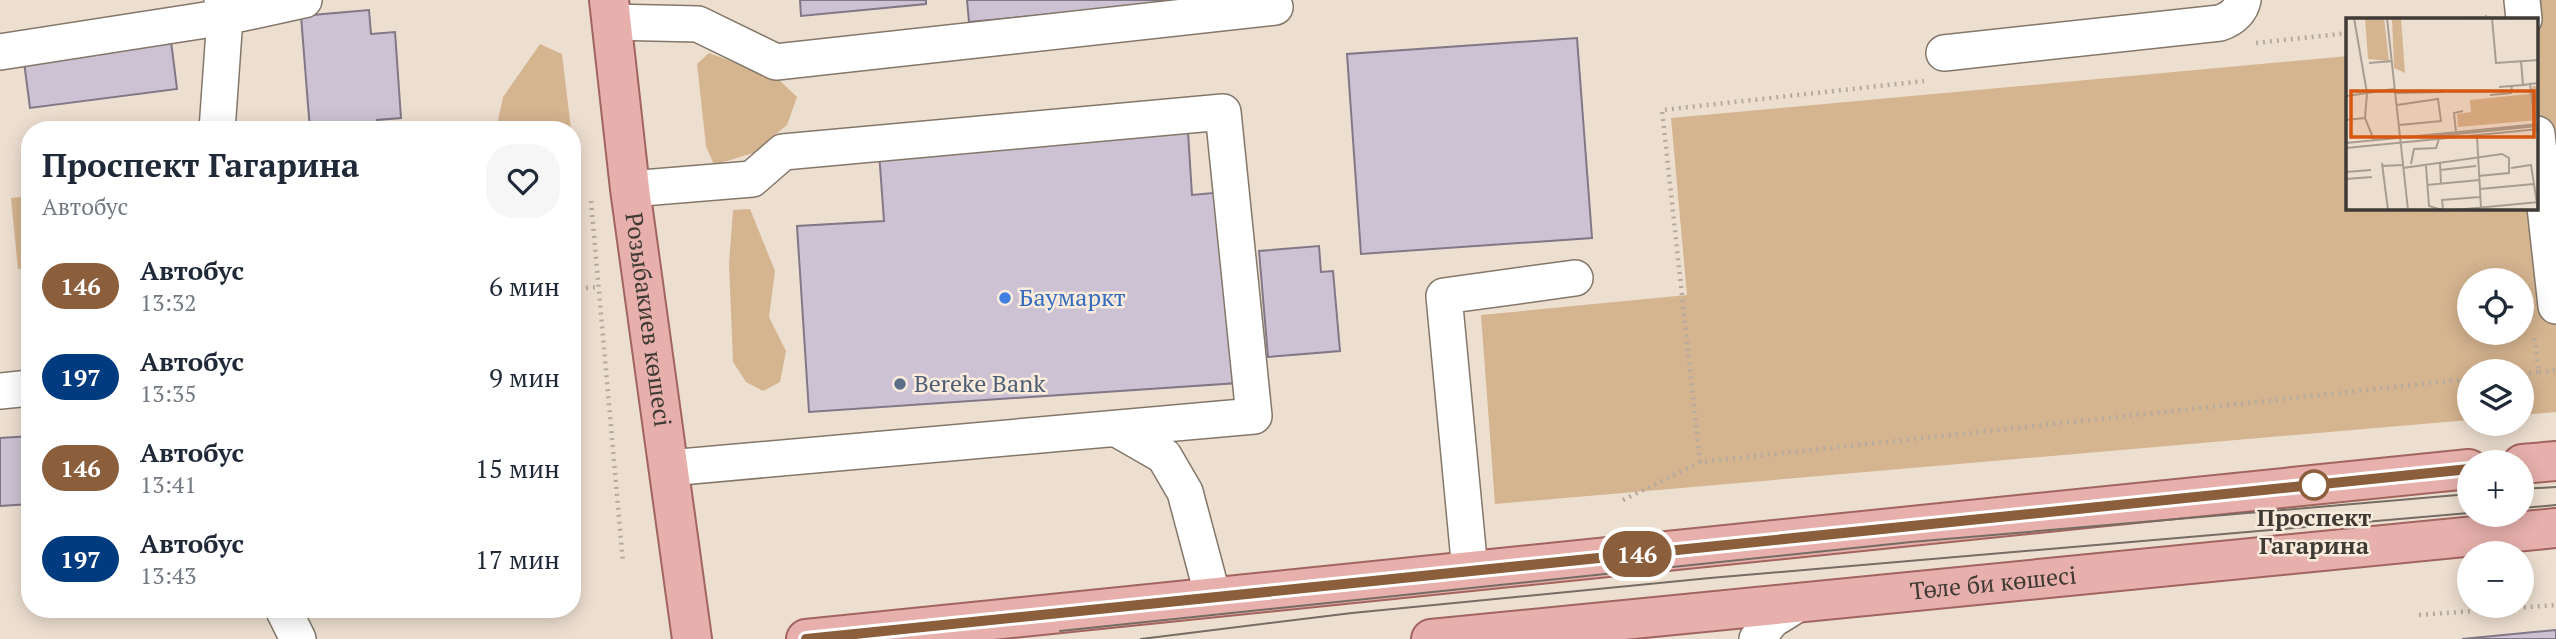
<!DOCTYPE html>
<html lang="ru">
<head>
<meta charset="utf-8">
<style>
  body { margin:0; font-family:"PT Serif",serif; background:#f6f6f7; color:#1f2937; height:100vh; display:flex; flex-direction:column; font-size:26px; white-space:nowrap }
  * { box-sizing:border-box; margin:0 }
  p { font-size:23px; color:#747a83 }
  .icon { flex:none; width:38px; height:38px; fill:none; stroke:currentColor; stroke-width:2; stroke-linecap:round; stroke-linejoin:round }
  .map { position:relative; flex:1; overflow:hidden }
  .details { position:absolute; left:21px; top:121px; width:560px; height:497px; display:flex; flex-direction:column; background:#fff; border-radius:28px; box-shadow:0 4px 18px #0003 }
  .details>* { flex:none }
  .badge { padding:0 14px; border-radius:23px; font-size:24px; line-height:46px }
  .controls { position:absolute; left:2457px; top:268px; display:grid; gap:14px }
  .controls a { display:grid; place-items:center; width:77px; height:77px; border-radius:50%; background:#fff; box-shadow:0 4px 18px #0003; font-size:35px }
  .map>.badge { position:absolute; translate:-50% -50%; box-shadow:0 0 0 4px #fff }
  .round { display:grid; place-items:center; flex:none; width:74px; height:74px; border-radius:28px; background:#f6f6f7 }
  .headline { display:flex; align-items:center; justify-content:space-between; height:119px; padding:0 21px }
  h1 { font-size:33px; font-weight:700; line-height:52px }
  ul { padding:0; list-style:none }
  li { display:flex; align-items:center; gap:21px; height:91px; padding:0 21px }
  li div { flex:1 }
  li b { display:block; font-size:26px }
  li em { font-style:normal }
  li .badge { min-width:77px; font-weight:700; text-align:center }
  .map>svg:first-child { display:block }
  .green { fill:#d5b490; fill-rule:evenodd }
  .building { fill:#cdc2d3; stroke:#817786; stroke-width:2 }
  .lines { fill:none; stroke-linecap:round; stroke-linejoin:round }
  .minor-casing { stroke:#837769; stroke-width:38 }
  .major-casing { stroke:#a2645e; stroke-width:42 }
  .path { stroke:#b6aa9e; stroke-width:4.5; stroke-dasharray:2 5; stroke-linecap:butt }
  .minor { stroke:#fff; stroke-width:35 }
  .major { stroke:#e7b0ac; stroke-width:38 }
  .tram { stroke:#756c63; stroke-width:2 }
  .line-casing { stroke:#fff; stroke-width:16 }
  .line { stroke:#8b5e3c; stroke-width:10 }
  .shop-dot { fill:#3f7fe0; stroke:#faecdd; stroke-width:2.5 }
  .service-dot { fill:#5c6f8a; stroke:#faecdd; stroke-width:2.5 }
  .stop-dot { fill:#fff; stroke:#8b5e3c; stroke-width:3.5 }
  .labels { text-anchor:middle; stroke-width:5; stroke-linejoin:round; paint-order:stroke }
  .shop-label { font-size:24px; fill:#366cbe; stroke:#faecdd; text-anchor:start }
  .street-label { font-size:24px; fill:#403a34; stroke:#faecdd }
  .service-label { font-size:24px; fill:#4e5e75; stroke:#faecdd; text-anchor:start }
  .stop-label { font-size:24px; font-weight:bold; fill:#403a34; stroke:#faecdd }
  .inset-road { fill:none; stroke:#a89d92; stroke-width:2 }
  .view { fill:#d75610; fill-opacity:0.15; stroke:#d75610; stroke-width:3.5 }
  .inset-edge { fill:none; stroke:#403a34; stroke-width:3.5 }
</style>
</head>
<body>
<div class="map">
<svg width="2556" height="639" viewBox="0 0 2556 639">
  <rect width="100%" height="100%" fill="#eddfd0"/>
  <path class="green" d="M2514,0h42v412l-34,3v-44h-53v49l-974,84 -14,-189 206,-20 -16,-177 677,-62v152h189v-189zM2469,280h53v52h-53z
    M540,44l22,10 9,75h-75l7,-32z
    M709,53l69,26 19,18 -10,28 -34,28 -39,12 -8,-19 -9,-82z
    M30,196v72l-12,1 -7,-71z
    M750,209l25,62 -6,46 17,34 -6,31 -17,9 -17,-9 -13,-20 -4,-98 4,-54z"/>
  <path class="building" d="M800,0h126v4l-125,12z
    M967,0h236l-234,22z
    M369,10l2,24 24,-2 6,86 -24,2 1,10h-68l-9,-114z
    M1577,38l15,200 -231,16 -14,-200z
    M171,41l6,48 -147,19 -6,-46z
    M1188,132l4,63 32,-3 14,191 -429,29 -12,-186 87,-5 -5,-69z
    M1319,246l2,26 12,-1 7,80 -72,6 -9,-106z
    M30,436v68l-30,2v-68z
    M2556,630v9h-94z"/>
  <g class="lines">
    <g class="minor-casing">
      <path id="minor" d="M2522,0l2,19
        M611,22l87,2 78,38 499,-55
        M0,52l225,-35 79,-17
        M1944,53l276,-30c11,-4 20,-10 23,-23
        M217,130l8,-113 -3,-17
        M2537,134l19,172
        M630,189l122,-10 31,-27 440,-40 31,304 -585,52
        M0,391l30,-3
        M1117,429l47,27 21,36 28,105
        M1470,571l-26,-275 131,-18
        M283,609l15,30
        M1757,639l15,-19 29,-18"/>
    </g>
    <g class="major-casing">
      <g id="major">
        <path id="s1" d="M609,0l21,189 62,450"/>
        <path d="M2522,464l34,-3"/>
        <path d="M806,639l1663,-170"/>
        <path id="s2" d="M1431,639l1125,-111"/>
      </g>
    </g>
    <path class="path" d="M2471,19l16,-2
      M2256,43l92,-10
      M591,201l32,362
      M572,289l27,-2
      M2539,372l17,-2
      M2522,374l17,-2 -5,-38
      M1700,462l-38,-352 262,-29
      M1623,500l77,-38 769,-83
      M2419,615l137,-10"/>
    <use href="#minor" class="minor"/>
    <use href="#major" class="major"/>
    <path class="tram" d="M2522,489l34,-2
      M2522,508l34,-3
      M1060,631l851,-89 558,-48
      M1141,639l211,-26 358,-35 759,-65"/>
  </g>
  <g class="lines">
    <g class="line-casing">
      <path id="line" d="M806,639l1663,-170"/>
    </g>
    <use href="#line" class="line"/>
  </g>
  <circle class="shop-dot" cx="1005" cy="298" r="7"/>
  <circle class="service-dot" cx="900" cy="384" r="7"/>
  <circle class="stop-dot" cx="2314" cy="485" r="14"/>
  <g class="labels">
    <g class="shop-label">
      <text x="1019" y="306">Баумаркт</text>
    </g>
    <g class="street-label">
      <text dy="8" stroke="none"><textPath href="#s1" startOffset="322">Розыбакиев көшесі</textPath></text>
      <text dy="8" stroke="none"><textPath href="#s2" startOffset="565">Төле би көшесі</textPath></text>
    </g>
    <g class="service-label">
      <text x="914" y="392">Bereke Bank</text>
    </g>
    <g class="stop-label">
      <text x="2314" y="526">Проспект<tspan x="2314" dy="28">Гагарина</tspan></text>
    </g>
  </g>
  <g transform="translate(2346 18)">
    <rect width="192" height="192" fill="#eddfd0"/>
    <path d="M19,0h19l5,43 -21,-2zM46,0h9l4,55 -11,-5zM187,68h5v34l-80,7 -1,-13 14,-2 -1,-12 59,-6z" fill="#d5b490"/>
    <path class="inset-road" d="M41,0l21,192M146,0l4,45 43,-3M175,43l2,24 7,-1M23,45l23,-2M153,69l24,-2M48,75l48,-1M144,77l21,-2 1,-7M1,78l47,-7M51,87l41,-6 3,22 -42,4M19,100l9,22M0,102l19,-2 2,-25 -13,-75M189,106l-5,-40 9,-1M110,114l-2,-19 9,-2M131,118l4,72M81,119l111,-11M0,125l193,-19M0,130l193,-19M36,145l6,47M94,145l1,21M65,146l3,-15 22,-1 3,-9M36,148l21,-1M80,148l3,40 13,4M57,150l99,-14 7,4v15l-31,3M165,150l20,-3 7,45M94,152l36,-4M0,154l25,-2M0,161l26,-2M81,167l52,-5M134,171l54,-5M97,191l-1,-9 38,-3M109,192l84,-8"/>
    <path class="view" d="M5,73h183v46h-183z"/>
    <rect width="192" height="192" class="inset-edge"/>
  </g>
</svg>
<div class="controls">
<a><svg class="icon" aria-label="locate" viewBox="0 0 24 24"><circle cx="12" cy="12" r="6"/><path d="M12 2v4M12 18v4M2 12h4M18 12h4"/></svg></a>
<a><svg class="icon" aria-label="layers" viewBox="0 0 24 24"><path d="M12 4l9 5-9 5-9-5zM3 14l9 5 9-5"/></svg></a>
<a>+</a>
<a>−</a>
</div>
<b class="badge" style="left:1637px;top:554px;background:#8b5e3c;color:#fff">146</b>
<section class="details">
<div class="headline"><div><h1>Проспект Гагарина</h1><p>Автобус</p></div><a class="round"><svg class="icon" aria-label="heart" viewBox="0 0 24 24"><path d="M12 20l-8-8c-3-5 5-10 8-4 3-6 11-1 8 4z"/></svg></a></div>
<ul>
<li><span class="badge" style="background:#8b5e3c;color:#fff">146</span><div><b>Автобус</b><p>13:32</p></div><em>6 мин</em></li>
<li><span class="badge" style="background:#003b80;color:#fff">197</span><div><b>Автобус</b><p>13:35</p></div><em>9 мин</em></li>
<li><span class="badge" style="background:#8b5e3c;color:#fff">146</span><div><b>Автобус</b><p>13:41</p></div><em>15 мин</em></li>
<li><span class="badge" style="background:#003b80;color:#fff">197</span><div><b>Автобус</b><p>13:43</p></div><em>17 мин</em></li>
</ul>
</section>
</div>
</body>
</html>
